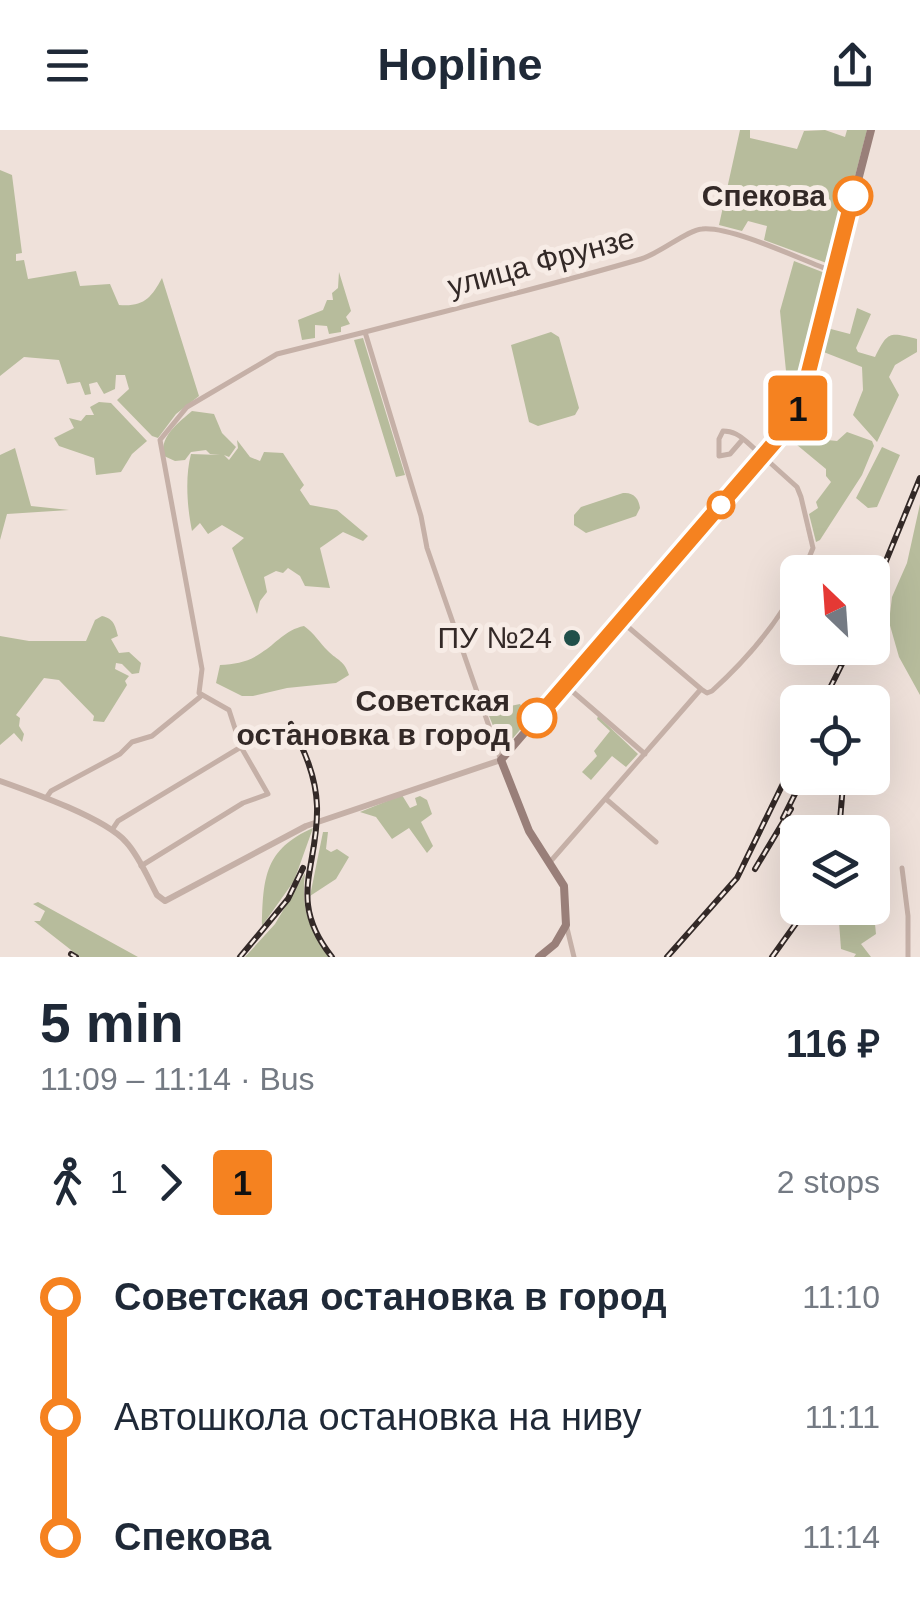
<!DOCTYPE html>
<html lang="en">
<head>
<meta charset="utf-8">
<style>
  body { margin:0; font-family:Arial,sans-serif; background:#f6f6f7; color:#1f2937; height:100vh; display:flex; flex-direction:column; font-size:38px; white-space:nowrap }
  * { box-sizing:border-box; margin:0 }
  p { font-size:32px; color:#747a83 }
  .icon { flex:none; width:55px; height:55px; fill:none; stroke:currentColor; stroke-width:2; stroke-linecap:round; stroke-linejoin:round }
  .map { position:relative; height:827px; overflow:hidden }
  .side { display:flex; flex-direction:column; background:#fff; flex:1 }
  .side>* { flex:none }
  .badge { padding:0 20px; border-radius:8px; font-size:35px; line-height:65px }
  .needle { width:65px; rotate:335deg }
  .tools { position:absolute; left:780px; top:425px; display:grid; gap:20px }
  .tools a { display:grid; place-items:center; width:110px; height:110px; border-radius:15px; background:#fff; box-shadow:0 10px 40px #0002; font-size:50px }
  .map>.badge { position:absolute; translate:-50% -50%; box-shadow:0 0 0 5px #fff }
  .legs { display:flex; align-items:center; gap:15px; height:110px; padding:0 40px; font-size:32px }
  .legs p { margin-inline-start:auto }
  .head { display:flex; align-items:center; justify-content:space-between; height:170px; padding:0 40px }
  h1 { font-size:55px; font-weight:700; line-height:75px }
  ul { padding:0 40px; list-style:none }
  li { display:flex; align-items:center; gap:35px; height:120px; font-size:38px }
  li i { display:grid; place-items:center; width:15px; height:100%; margin:0 12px; background:currentColor }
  li i::after { content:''; width:25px; height:25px; margin:-12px; border:8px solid; border-radius:50%; background:#fff }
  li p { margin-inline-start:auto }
  li:first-child i { background:linear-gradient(#0000 50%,currentColor 0) }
  li:last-child i { background:linear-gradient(currentColor 50%,#0000 0) }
  header { display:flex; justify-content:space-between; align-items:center; height:130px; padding:0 40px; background:#fff; font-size:45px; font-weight:700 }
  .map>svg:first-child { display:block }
  .green { fill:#b7bc9c }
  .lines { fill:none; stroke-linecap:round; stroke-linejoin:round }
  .minor { stroke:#c5b0a7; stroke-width:5 }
  .tertiary { stroke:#c5b0a7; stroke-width:6 }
  .secondary { stroke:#997f79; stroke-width:8 }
  .rail-casing { stroke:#332927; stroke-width:6 }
  .rail { stroke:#f7ece6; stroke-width:2.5; stroke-dasharray:8; stroke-linecap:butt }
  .line-1-casing { stroke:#fff; stroke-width:22 }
  .line-1 { stroke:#f58220; stroke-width:15 }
  .stop-1-dot { fill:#fff; stroke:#f58220; stroke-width:5 }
  .poi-dot { fill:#21504a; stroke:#f7ece6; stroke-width:4 }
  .labels { text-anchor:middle; stroke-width:10; stroke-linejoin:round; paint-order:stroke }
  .stop-label { font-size:30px; font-weight:bold; fill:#332927; stroke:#f7ece6; text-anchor:end }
  .street-label { font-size:30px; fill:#332927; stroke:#f7ece6 }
  .poi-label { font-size:30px; fill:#332927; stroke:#f7ece6; text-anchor:end }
</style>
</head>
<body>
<header><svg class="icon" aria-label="menu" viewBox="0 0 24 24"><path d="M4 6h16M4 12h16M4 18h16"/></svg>Hopline<svg class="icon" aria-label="share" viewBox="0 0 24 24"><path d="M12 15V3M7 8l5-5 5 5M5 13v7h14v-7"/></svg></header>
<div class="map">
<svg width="920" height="827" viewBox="0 0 920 827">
  <rect width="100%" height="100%" fill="#efe1da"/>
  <path class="green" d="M740,0h10v8l47,11 7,-18 21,-1 20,7 2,-7h20l-35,135 -68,-25 3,-14 -19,-5 -6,10 -23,-6z
    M0,40l12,5 10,78 -6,1v7l8,-1 4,19 48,-8 4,15 30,-2 9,21c25,2 32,-7 43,-27l37,118 -23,18 -18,24 -6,-2 -35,-36 12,-11 -4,-14h-9l-1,14 -11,5 -7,-12 -8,2 2,10 -6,1 -5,-13 -13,2 -8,-24 -35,-3 -24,19z
    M794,131l36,14 -25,102 -19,-6 -6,-60z
    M339,142l12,39 -5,6 4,7 -9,3v5l-12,2 -2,-8 -12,-1v13l-13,2 -4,-20 25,-10 4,-10h6l-1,-7 6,-5z
    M857,178l14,6 -15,34 2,4 17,5c13,-26 14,-25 42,-18v13l-22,13 -6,12 10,18 -22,47 -24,-27 10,-25 -1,-23 -41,-16 6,-23 23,6z
    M551,202l8,5 20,71 -4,7 -37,11 -9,-4 -18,-77z
    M363,208l42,137 -9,2 -42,-137z
    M99,272l12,1 36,38 -15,13 -11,18 -25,3 -2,-17 -35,-12 -5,-8 20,-10 -5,-10 12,3 5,-6h8l-4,-8z
    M192,281l22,3 8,19 14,14 -7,10 -5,-2 5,5 9,-12 -1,-8 13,17 10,4 4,-9 19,1 21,32 -4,5 10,15 27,5 31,26 -5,5 -20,-9 -23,16 10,40 -25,-2 -5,-10 -12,-8 -5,5 -7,-2 -12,6 3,15 -7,9 -3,13 -25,-66 12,-10 -22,-13 -14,9 -8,-11 -8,8c-5,-24 -7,-55 -1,-77l29,1 -10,-1 -4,-4 -15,2 -6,8 -10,1 -11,-5c-5,-19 14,-33 28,-45z
    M800,296l6,2 2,10 29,3 10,-9 25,9 2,5 -12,29 -42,65 -4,2 -7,-28 9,-6 -2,-6 15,-20 -5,-6v-7l-35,-29 -14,16z
    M882,317l18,8 -23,52 -9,1 -12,-10z
    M15,318l16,58 38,4 -62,4 -7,26v-85z
    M623,363c11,-1 16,6 17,15l-4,8 -50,17 -12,-8v-10l7,-8z
    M920,374v191l-21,-38 -10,-35 3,-25 15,-34z
    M102,486c12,3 13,9 16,20l-7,3 8,14 10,-1 12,11 -2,10 -7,1 -10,-10 -6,-1 -1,6 14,7 -4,5 2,4 -23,37 -11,-1 1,-5 -35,-36 -15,-2 -28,37 4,3 -1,8 5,8 -2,8 -8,-9 -14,12v-109l29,5h57l9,-21z
    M304,496c11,8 15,16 24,25 10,10 16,9 21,24l-13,8 -49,5 -34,8h-11l-26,-13 4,-18c16,-1 28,-3 41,-12 16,-10 24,-23 43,-27z
    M520,574l10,14 -27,32 -16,-39z
    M598,586l40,38 -12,13 -14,-11 -21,24 -9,-8 15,-16 -3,-5 16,-20 -13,-12z
    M402,665l8,13 7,-3 -2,-7 5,-2 7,4 5,14 -11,8 12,24 -6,7 -18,-25 -17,11 -16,-22 -16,-5z
    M313,698l-19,53 -32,45c1,-49 3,-77 51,-98z
    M323,702h5l-2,17 5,3 6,-3 12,8 -13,22 -26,17z
    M305,743c-4,36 3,55 25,84h-85l30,-33z
    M38,772l100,55h-58l-46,-36h6l5,-10 -12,-7z
    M837,778h16l2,12 12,-8 7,2 2,20 -15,10 10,13h-17l2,-3 -15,-5 -2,-27 6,-2 -2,-6 -5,2z"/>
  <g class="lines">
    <path class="minor" d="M743,309l-13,15 -11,2v-17l4,-8c10,0 16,4 24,11l50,45 4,10 12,51 -10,24
      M621,491l80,68
      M565,555l80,69
      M500,628l-73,-210 -6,-32 -56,-184c92,-24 184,-46 276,-73 20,-6 46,-29 61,-30 30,-3 102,32 132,43
      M46,668l5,-7 69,-37 12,-12 20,-6 48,-39
      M606,669l50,43
      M112,700l6,-9 123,-74
      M550,732l151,-173 6,4 5,-2c33,-30 66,-68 86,-108
      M141,736l102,-63 25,-9 -27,-47 -12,-37 -30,-17 3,-24 -42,-229 27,-33 90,-53 88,-22
      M902,738l6,48v41
      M567,798l7,29"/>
    <path class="tertiary" d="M0,651c31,11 105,37 126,61 13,14 22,36 31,53l8,6 141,-75 195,-66"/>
    <path class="secondary" d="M539,827l16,-13 11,-19 -2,-39 -35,-55 -28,-71 291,-337 10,-25 69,-268"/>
    <g class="rail-casing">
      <path id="rail" d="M872,465l48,-117
        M872,495l4,-11
        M823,572l27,-54
        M291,594c13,26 25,52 26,82 2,61 -31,93 15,151
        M783,688l20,-40
        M839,702l4,-47
        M755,739l36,-60
        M71,824l5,3
        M240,827l48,-58 15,-31
        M667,827l70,-79 61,-125
        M772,827l35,-49"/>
    </g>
    <use href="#rail" class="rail"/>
  </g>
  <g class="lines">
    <g class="line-1-casing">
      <path id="line-1" d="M537,588l255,-296 10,-24 51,-202"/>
    </g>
    <use href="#line-1" class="line-1"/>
  </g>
  <g class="stop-1-dot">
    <circle cx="853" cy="66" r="18"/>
    <circle cx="721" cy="375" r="12"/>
    <circle cx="537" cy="588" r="18"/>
  </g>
  <circle class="poi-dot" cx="572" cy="508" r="10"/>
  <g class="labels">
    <g class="stop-label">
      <text x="826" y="76">Спекова</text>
      <text x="510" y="581">Советская<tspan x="510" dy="34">остановка в город</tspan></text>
    </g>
    <g class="street-label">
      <text transform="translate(541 132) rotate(-15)" y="10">улица Фрунзе</text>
    </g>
    <g class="poi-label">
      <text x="552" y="518">ПУ №24</text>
    </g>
  </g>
</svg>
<div class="tools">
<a><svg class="needle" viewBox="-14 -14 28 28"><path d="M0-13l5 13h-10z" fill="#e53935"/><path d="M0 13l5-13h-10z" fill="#747a83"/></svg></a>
<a><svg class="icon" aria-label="locate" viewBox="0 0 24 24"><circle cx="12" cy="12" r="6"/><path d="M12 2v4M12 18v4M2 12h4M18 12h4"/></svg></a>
<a><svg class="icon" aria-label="layers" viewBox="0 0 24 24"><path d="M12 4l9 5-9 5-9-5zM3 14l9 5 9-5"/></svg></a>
</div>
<b class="badge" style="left:798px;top:278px;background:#f58220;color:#111">1</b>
</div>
<section class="side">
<div class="head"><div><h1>5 min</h1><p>11:09 – 11:14 · Bus</p></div><b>116 ₽</b></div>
<div class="legs"><svg class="icon" aria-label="walk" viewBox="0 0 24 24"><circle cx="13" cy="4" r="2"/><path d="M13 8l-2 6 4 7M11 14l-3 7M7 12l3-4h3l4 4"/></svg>1<svg class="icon" aria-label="forward" viewBox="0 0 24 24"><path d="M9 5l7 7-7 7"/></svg><b class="badge" style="background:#f58220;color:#111">1</b><p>2 stops</p></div>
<ul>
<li><i style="color:#f58220"></i><b>Советская остановка в город</b><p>11:10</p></li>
<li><i style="color:#f58220"></i><span>Автошкола остановка на ниву</span><p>11:11</p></li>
<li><i style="color:#f58220"></i><b>Спекова</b><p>11:14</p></li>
</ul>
</section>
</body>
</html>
